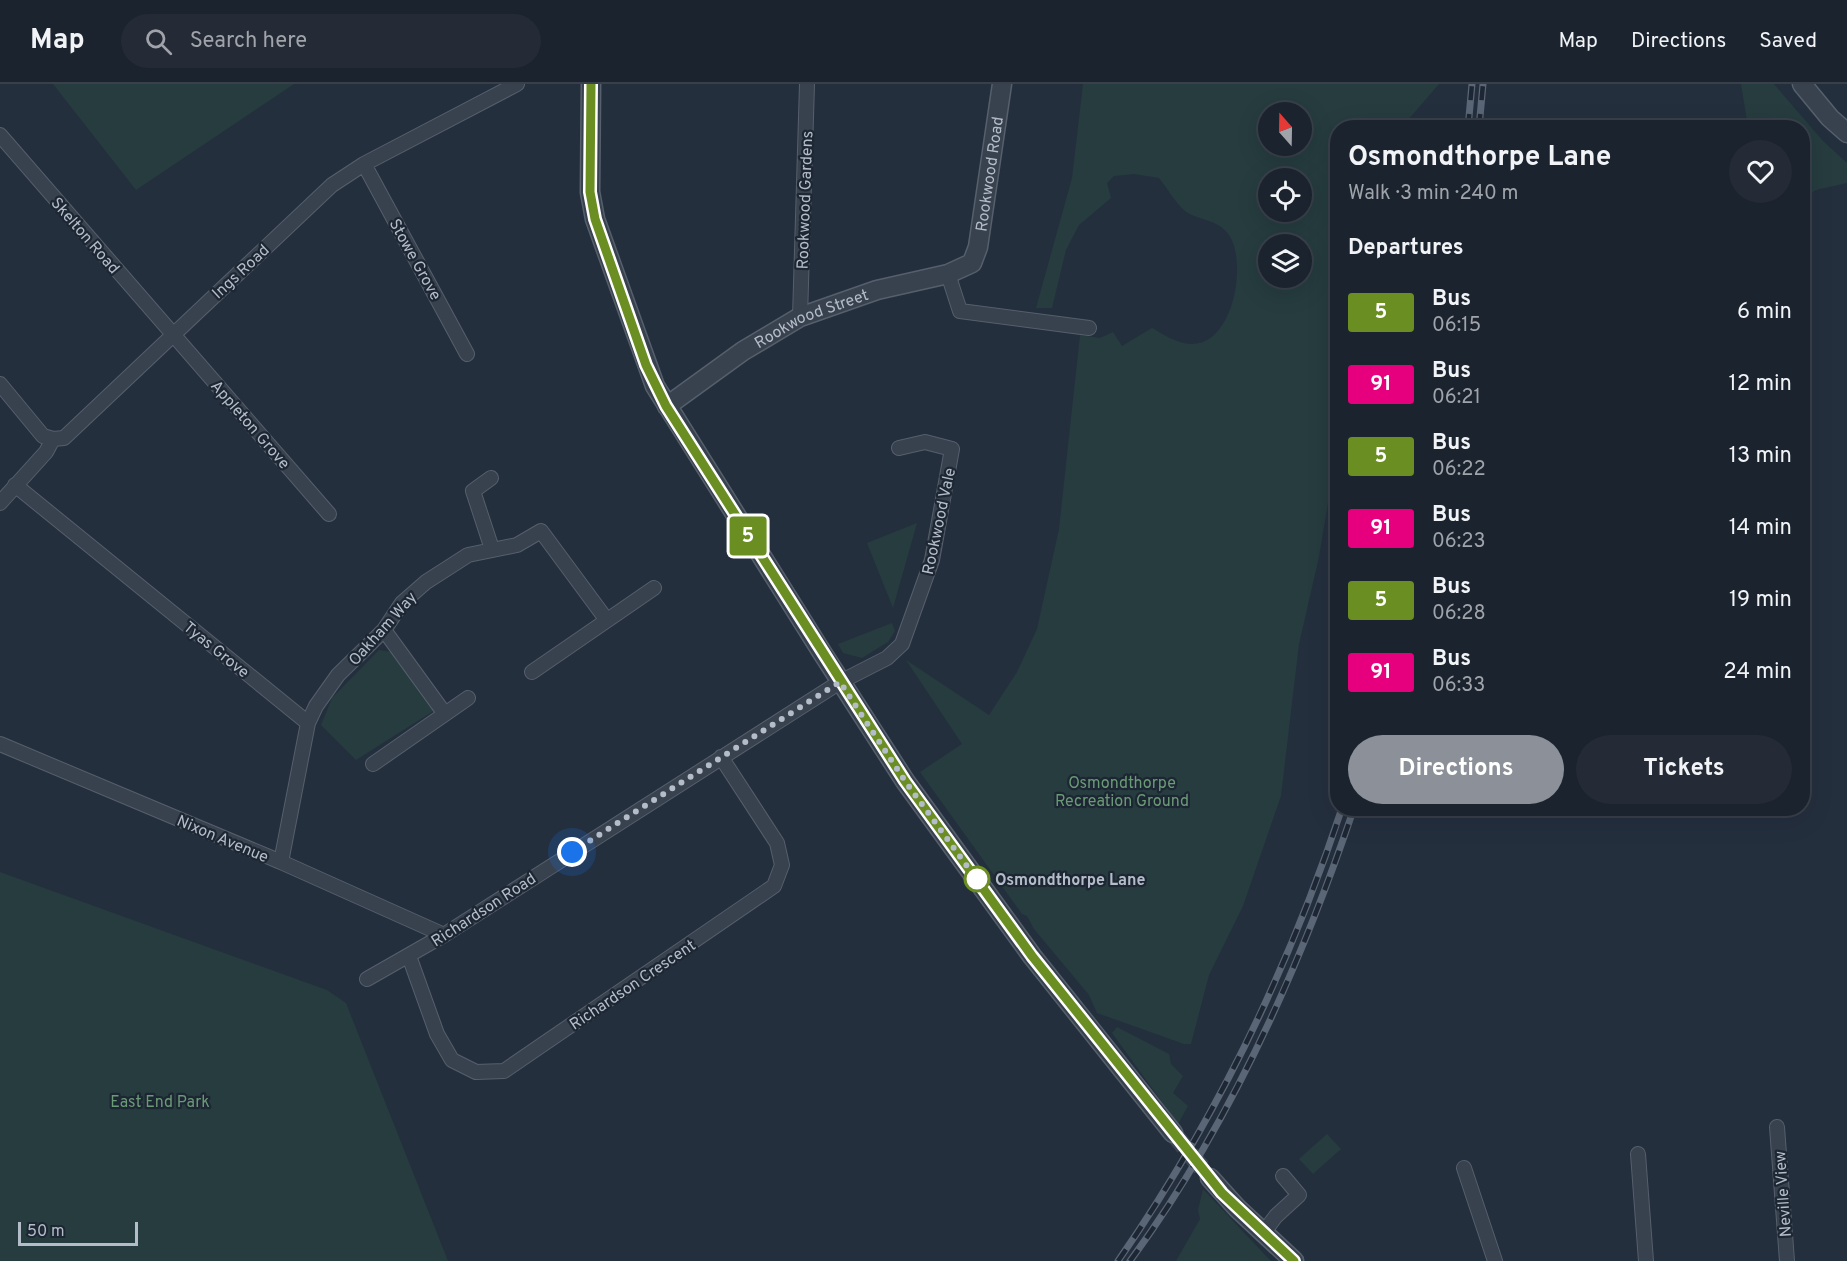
<!DOCTYPE html>
<html lang="en">
<head>
<meta charset="utf-8">
<style>
  body { margin:0; font-family:Overpass,sans-serif; background:#242b36; color:#f1f3f6; height:100vh; display:flex; flex-direction:column; font-size:22px; white-space:nowrap }
  * { box-sizing:border-box; margin:0 }
  p { font-size:20px; color:#a0a4aa }
  .icon { flex:none; width:33px; height:33px; fill:none; stroke:currentColor; stroke-width:2; stroke-linecap:round; stroke-linejoin:round }
  .map { position:relative; flex:1; overflow:hidden }
  .details { position:absolute; left:1330px; top:36px; width:480px; height:696px; display:flex; flex-direction:column; background:#1b232e; border-radius:24px; box-shadow:0 6px 24px #0002,0 0 0 2px #39404a }
  .details>* { flex:none }
  .badge { padding:0 12px; border-radius:4px; font-size:21px; line-height:39px }
  .needle { width:39px; rotate:340deg }
  .buttons { position:absolute; left:1258px; top:18px; display:grid; gap:12px }
  .buttons a { display:grid; place-items:center; width:54px; height:54px; border-radius:50%; background:#1b232e; box-shadow:0 6px 24px #0002,0 0 0 2px #39404a; font-size:30px }
  .scale { position:absolute; left:18px; bottom:15px; width:120px; box-sizing:border-box; padding-left:6px; border:3px solid #b4bcc9; border-top:0; font-size:16px; line-height:21px; white-space:nowrap; color:#b4bcc9; -webkit-text-stroke:4px #1d2633; paint-order:stroke }
  .you { position:absolute; width:30px; height:30px; margin:-15px; border:4px solid #fff; border-radius:50%; background:#1a73e8; box-shadow:0 0 0 9px #1a73e833 }
  .map>.badge { position:absolute; translate:-50% -50%; box-shadow:0 0 0 3px #fff }
  h2 { padding:0 18px; font-size:22px; line-height:54px }
  .round { display:grid; place-items:center; flex:none; width:63px; height:63px; border-radius:32px; background:#242b36 }
  .summary { display:flex; align-items:center; justify-content:space-between; height:102px; padding:0 18px }
  h1 { font-size:28px; font-weight:700; line-height:45px }
  .button { display:flex; gap:12px; margin-top:auto; padding:12px 18px }
  .button a { flex:1; height:69px; border-radius:36px; background:#8c9099; color:#fff; font-size:24px; font-weight:700; line-height:69px; text-align:center }
  .button a+a { background:#242b36; color:#f1f3f6 }
  ul { padding:0; list-style:none }
  li { display:flex; align-items:center; gap:18px; height:72px; padding:0 18px }
  li div { flex:1 }
  li b { display:block; font-size:22px }
  li em { font-style:normal }
  li .badge { min-width:66px; font-weight:700; text-align:center }
  header { display:flex; align-items:center; gap:36px; box-sizing:border-box; height:84px; padding:0 30px; background:#1b232e; border-bottom:2px solid #39404a }
  header strong { font-size:28px }
  nav { display:flex; gap:33px; margin-inline-start:auto; font-size:21px }
  .search { width:420px; height:54px; background:#242b36; display:flex; align-items:center; gap:15px; box-sizing:border-box; padding:0 21px; border-radius:33px; color:#a0a4aa; font-size:22px }
  .map>svg:first-child { display:block }
  .green { fill:#263c3f; fill-rule:evenodd }
  .lines { fill:none; stroke-linecap:round; stroke-linejoin:round }
  .tertiary-tunnel { stroke:#3a4453; stroke-width:18; stroke-dasharray:18 9; stroke-linecap:butt }
  .minor-casing { stroke:#565f6c; stroke-width:16 }
  .tertiary-casing { stroke:#565f6c; stroke-width:21 }
  .minor { stroke:#38414e; stroke-width:14 }
  .tertiary { stroke:#38414e; stroke-width:18 }
  .rail-casing { stroke:#5a6575; stroke-width:7 }
  .rail { stroke:#1d2633; stroke-width:4.5; stroke-dasharray:14; stroke-linecap:butt }
  .line-casing { stroke:#fff; stroke-width:14 }
  .line { stroke:#6b8e23; stroke-width:9 }
  .walk { stroke:#b4bcc9; stroke-width:6; stroke-dasharray:0 10.8 }
  .stop-dot { fill:#fff; stroke:#6b8e23; stroke-width:3 }
  .labels { text-anchor:middle; stroke-width:4.5; stroke-linejoin:round; paint-order:stroke }
  .street-label { font-size:16px; fill:#b4bcc9; stroke:#1d2633 }
  .park-label { font-size:16px; fill:#6b9a76; stroke:#1d2633 }
  .stop-label { font-size:16px; font-weight:bold; fill:#b4bcc9; stroke:#1d2633; text-anchor:start }
</style>
</head>
<body>
<header>
<strong>Map</strong>
<div class="search"><svg class="icon" aria-label="search" viewBox="0 0 24 24"><circle cx="10" cy="10" r="6"/><path d="M15 15l6 6"/></svg>Search here</div>
<nav><a>Map</a><a>Directions</a><a>Saved</a></nav>
</header>
<div class="map">
<svg width="1847" height="1177" viewBox="0 0 1847 1177">
  <rect width="100%" height="100%" fill="#242f3e"/>
  <path class="green" d="M53,0h241l-158,106z
    M1083,0h356l-37,43 -64,1v315l-19,114 -20,87 -18,152 -38,110 -34,69 -18,69h-7l-87,-31 -8,-18 -55,-66 -7,-13 -5,-2 -102,-142 42,-28 -56,-84 83,55 28,-43 20,-43 22,-100 21,-194 20,3 13,-6 9,14 30,-18c11,6 24,15 38,16 43,3 58,-81 39,-109 -12,-17 -31,-14 -44,-24 -10,-9 -18,-23 -26,-33l-25,-4 -20,2 -7,7 4,15 -32,27 -13,25 -14,58h-16l36,-130zM1269,28h33v34h-33zM1269,94h33v34h-33zM1269,160h33v34h-33z
    M1741,0h33l49,57 24,22v20l-31,7 -13,9v-71l-55,-1z
    M917,439l-24,85 -26,-65z
    M892,539l3,8 -7,11 -26,16 -19,-5 -5,-9z
    M379,566l13,2 43,58 -79,50 -35,-35 11,-27z
    M0,788l327,118 19,13 102,258h-448z
    M1117,943l52,27 2,10 12,12 -10,17 15,13 -10,18 -66,-91z
    M1327,1050l14,15 -28,25 -14,-15z
    M1203,1105l64,68 4,4h-95l24,-42 -2,-9z"/>
  <g class="lines">
    <path class="tertiary-tunnel" d="M1173,1049l37,45"/>
    <g class="minor-casing">
      <path id="minor" d="M0,51l329,379
        M364,80l103,190
        M948,190l12,37 129,17
        M800,233l7,-233
        M0,300l43,52 10,3 11,-1 268,-253 32,-21 153,-80
        M491,394l-18,13 19,58
        M15,401l293,238 -27,139
        M0,419l46,-51 7,-13
        M384,546l61,84
        M532,588l122,-84
        M308,639l8,-17 22,-31 46,-45 18,-27 24,-21 42,-27 49,-10 24,-14 65,88
        M0,660l281,118 163,73
        M373,680l95,-66
        M409,872l28,78 15,26 24,12 28,-1 270,-185 8,-21 -5,-22 -56,-86
        M367,895l77,-44 396,-253 47,-24 15,-14 30,-84 20,-111 -27,-7 -26,6
        M1777,1043l10,134
        M1638,1070l8,107
        M1464,1084l31,93
        M1264,1148l12,-16 23,-21 -16,-19"/>
    </g>
    <g class="tertiary-casing">
      <g id="tertiary">
        <path d="M591,0l-1,108 5,27 60,167 168,268 82,127 127,175 141,177"/>
        <path d="M1802,0l28,34 17,15"/>
        <path id="s1" d="M667,322l76,-55 57,-34 77,-27 71,-16 24,-11 6,-16 24,-163"/>
        <path d="M1210,1094l27,30 57,53"/>
      </g>
    </g>
    <use href="#minor" class="minor"/>
    <use href="#tertiary" class="tertiary"/>
    <g class="rail-casing">
      <path id="rail" d="M1468,44l4,-44
        M1479,44l4,-44
        M1118,1177c96,-138 171,-293 224,-453
        M1130,1177c98,-133 171,-296 224,-453"/>
    </g>
    <use href="#rail" class="rail"/>
  </g>
  <g class="lines">
    <g class="line-casing">
      <path id="line" d="M591,0l-1,108 5,27 51,146 20,41 239,375 127,175 190,237 72,68"/>
    </g>
    <use href="#line" class="line"/>
    <path class="walk" d="M572,768l268,-170 65,99 75,103 -3,-5"/>
  </g>
  <circle class="stop-dot" cx="977" cy="795" r="12"/>
  <g class="labels">
    <g class="street-label">
      <text dy="6" stroke="none"><textPath href="#s1" startOffset="432">Rookwood Road</textPath></text>
      <text transform="translate(804 116) rotate(-88)" y="6">Rookwood Gardens</text>
      <text transform="translate(86 151) rotate(49)" y="6">Skelton Road</text>
      <text transform="translate(416 175) rotate(61)" y="6">Stowe Grove</text>
      <text transform="translate(240 187) rotate(-43)" y="6">Ings Road</text>
      <text dy="6" stroke="none"><textPath href="#s1" startOffset="170">Rookwood Street</textPath></text>
      <text transform="translate(251 340) rotate(49)" y="6">Appleton Grove</text>
      <text transform="translate(938 437) rotate(-78)" y="6">Rookwood Vale</text>
      <text transform="translate(382 544) rotate(-48)" y="6">Oakham Way</text>
      <text transform="translate(217 565) rotate(39)" y="6">Tyas Grove</text>
      <text transform="translate(223 754) rotate(23)" y="6">Nixon Avenue</text>
      <text transform="translate(483 825) rotate(-33)" y="6">Richardson Road</text>
      <text transform="translate(632 900) rotate(-34)" y="6">Richardson Crescent</text>
      <text transform="translate(1782 1110) rotate(-94)" y="6">Neville View</text>
    </g>
    <g class="park-label">
      <text x="1122" y="704">Osmondthorpe<tspan x="1122" dy="18">Recreation Ground</tspan></text>
      <text x="160" y="1023">East End Park</text>
    </g>
    <g class="stop-label">
      <text x="995" y="801">Osmondthorpe Lane</text>
    </g>
  </g>
</svg>
<div class="buttons">
<a><svg class="needle" viewBox="-14 -14 28 28"><path d="M0-13l5 13h-10z" fill="#e53935"/><path d="M0 13l5-13h-10z" fill="#a0a4aa"/></svg></a>
<a><svg class="icon" aria-label="locate" viewBox="0 0 24 24"><circle cx="12" cy="12" r="6"/><path d="M12 2v4M12 18v4M2 12h4M18 12h4"/></svg></a>
<a><svg class="icon" aria-label="layers" viewBox="0 0 24 24"><path d="M12 4l9 5-9 5-9-5zM3 14l9 5 9-5"/></svg></a>
</div>
<div class="scale">50 m</div>
<div class="you" style="left:572px;top:768px"></div>
<b class="badge" style="left:748px;top:452px;background:#6b8e23;color:#fff">5</b>
<section class="details">
<div class="summary"><div><h1>Osmondthorpe Lane</h1><p>Walk · 3 min · 240 m</p></div><a class="round"><svg class="icon" aria-label="heart" viewBox="0 0 24 24"><path d="M12 20l-8-8c-3-5 5-10 8-4 3-6 11-1 8 4z"/></svg></a></div>
<h2>Departures</h2>
<ul>
<li><span class="badge" style="background:#6b8e23;color:#fff">5</span><div><b>Bus</b><p>06:15</p></div><em>6 min</em></li>
<li><span class="badge" style="background:#e6007e;color:#fff">91</span><div><b>Bus</b><p>06:21</p></div><em>12 min</em></li>
<li><span class="badge" style="background:#6b8e23;color:#fff">5</span><div><b>Bus</b><p>06:22</p></div><em>13 min</em></li>
<li><span class="badge" style="background:#e6007e;color:#fff">91</span><div><b>Bus</b><p>06:23</p></div><em>14 min</em></li>
<li><span class="badge" style="background:#6b8e23;color:#fff">5</span><div><b>Bus</b><p>06:28</p></div><em>19 min</em></li>
<li><span class="badge" style="background:#e6007e;color:#fff">91</span><div><b>Bus</b><p>06:33</p></div><em>24 min</em></li>
</ul>
<div class="button"><a>Directions</a><a>Tickets</a></div>
</section>
</div>
</body>
</html>
